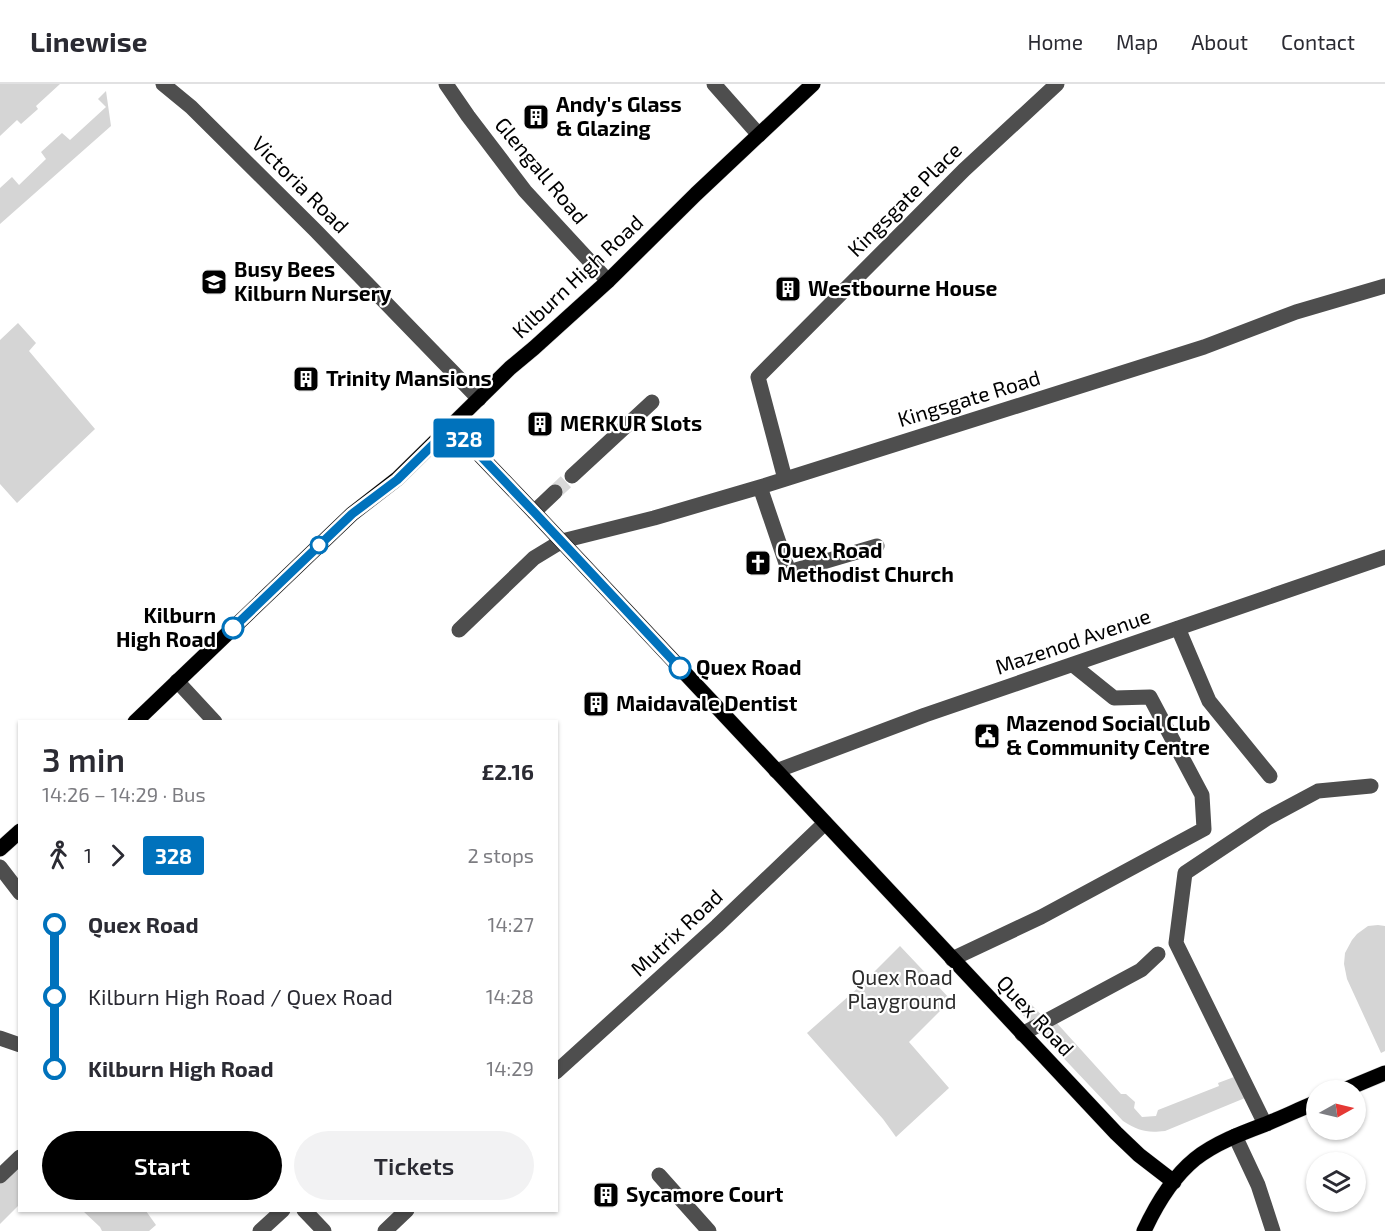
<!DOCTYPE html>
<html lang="en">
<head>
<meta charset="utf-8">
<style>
  body { margin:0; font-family:"Exo 2",sans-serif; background:#f2f2f3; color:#2b2b33; height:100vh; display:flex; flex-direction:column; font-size:22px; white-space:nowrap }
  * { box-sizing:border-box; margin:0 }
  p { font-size:20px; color:#7c7c81 }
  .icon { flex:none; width:33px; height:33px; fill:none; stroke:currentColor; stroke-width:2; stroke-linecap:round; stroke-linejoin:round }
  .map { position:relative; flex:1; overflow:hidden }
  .details { position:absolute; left:18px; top:636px; width:540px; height:492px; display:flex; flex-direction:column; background:#fff; border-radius:0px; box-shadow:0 2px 4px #0004 }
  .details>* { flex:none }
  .badge { padding:0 12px; border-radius:4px; font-size:21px; line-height:39px }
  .needle { width:39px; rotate:82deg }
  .tools { position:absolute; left:1306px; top:996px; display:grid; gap:12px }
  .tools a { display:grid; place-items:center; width:60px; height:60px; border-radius:50%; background:#fff; box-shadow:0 2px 4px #0004; font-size:30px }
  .map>.badge { position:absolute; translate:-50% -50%; box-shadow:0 0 0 3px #fff }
  .legs { display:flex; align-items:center; gap:9px; height:66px; padding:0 24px; font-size:20px }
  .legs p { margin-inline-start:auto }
  .head { display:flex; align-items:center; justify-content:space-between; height:102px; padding:0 24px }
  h1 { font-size:33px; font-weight:600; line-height:45px }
  .cta { display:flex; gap:12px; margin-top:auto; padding:12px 24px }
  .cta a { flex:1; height:69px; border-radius:36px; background:#000; color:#fff; font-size:24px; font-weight:600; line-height:69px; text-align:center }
  .cta a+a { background:#f2f2f3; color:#2b2b33 }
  ul { padding:0 24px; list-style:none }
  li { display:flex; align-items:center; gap:21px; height:72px; font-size:22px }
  li i { display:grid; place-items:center; width:9px; height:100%; margin:0 8px; background:currentColor }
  li i::after { content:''; width:15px; height:15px; margin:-8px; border:4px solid; border-radius:50%; background:#fff }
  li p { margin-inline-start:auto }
  li:first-child i { background:linear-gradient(#0000 50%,currentColor 0) }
  li:last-child i { background:linear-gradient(currentColor 50%,#0000 0) }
  header { display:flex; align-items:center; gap:36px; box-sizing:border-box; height:84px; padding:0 30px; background:#fff; border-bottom:2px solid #e1e1e2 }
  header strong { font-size:28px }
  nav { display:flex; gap:33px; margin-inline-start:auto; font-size:21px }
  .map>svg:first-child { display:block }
  .green { fill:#d5d5d5 }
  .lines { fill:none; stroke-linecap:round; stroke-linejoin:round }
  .minor-tunnel { stroke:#d9d9d9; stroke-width:15; stroke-dasharray:15 8; stroke-linecap:butt }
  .major-casing { stroke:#dbdbdb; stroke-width:16 }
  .minor { stroke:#4e4e4e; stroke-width:15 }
  .major { stroke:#000; stroke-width:15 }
  .line-1-casing { stroke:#fff; stroke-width:14 }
  .line-1 { stroke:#0072bc; stroke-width:9 }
  .stop-1-dot { fill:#fff; stroke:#0072bc; stroke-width:3 }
  .labels { text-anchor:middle; stroke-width:4.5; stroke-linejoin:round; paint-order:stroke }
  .poi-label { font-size:21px; font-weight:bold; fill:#000; stroke:#fff; text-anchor:start }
  .street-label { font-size:21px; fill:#000; stroke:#fff }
  .stop-label { font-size:21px; font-weight:bold; fill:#000; stroke:#fff; text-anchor:end }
  .park-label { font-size:21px; fill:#2c2c2c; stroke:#fff }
</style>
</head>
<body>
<header>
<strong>Linewise</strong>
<nav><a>Home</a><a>Map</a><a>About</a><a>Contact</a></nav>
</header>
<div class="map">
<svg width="1385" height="1147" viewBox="0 0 1385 1147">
  <rect width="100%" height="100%" fill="#fff"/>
  <path class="green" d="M0,0h60l-24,22 2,3 -17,15 -4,-4 -17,16z
    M106,7l5,35 -111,98v-36l12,-11 7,8 27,-26 -5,-7 21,-19 8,7 36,-33 -8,-8z
    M18,239l18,20 -7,8 66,78 -78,74 -17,-19v-144z
    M1378,841l7,1v125l-4,2 -34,-74 -3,-15 1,-11 7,-13 5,-6 11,-8z
    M900,862l51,54 -42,42 40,46 -53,49 -13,-18 -76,-86 52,-46z
    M1030,919l20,21 5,-3 66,73h5l9,8 -1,6 8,9 14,-1 2,-6 61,-24 -1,-3 16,-6 11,21 -80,33c-19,2 -26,0 -42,-10l-103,-109z
    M19,1078v43l-19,19v-40z
    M83,1127h63l10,14 -7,6h-47l-2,-4z"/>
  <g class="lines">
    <path class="minor-tunnel" d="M555,408l17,-16"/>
    <g class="major-casing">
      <path id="major" d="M452,342l82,86 582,621 23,22 35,27
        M135,638l217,-208 45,-35 113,-111 24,-20 74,-67 88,-87 117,-110
        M0,765l20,-18
        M1344,1006l41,-17
        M1144,1147c12,-26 29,-54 51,-72 20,-16 47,-26 71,-35 17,-7 34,-15 51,-22"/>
    </g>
    <path class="minor" d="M163,0l28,23 124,123 164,169
      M446,0l22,32 57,75 83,90
      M714,0l45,51
      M572,392l80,-74
      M785,395l-27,-102 206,-207 93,-86
      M760,403l29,85 88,-26
      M534,428l21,-20
      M1178,544l31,73 61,75
      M459,546l75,-72 28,-17 92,-23 106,-31 444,-140 92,-35 89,-26
      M177,597l38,41
      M776,687l149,-56 460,-158
      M0,783l20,26
      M952,875l89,-42 163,-88 -2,-34 -52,-98 -36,1 -41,-33
      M1022,950l119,-64 17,-16
      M0,954l20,7
      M556,988l161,-146 108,-103
      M1265,1040l-89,-181 9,-70 81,-54 52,-28 53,-5
      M1235,1052l23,49 15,46
      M659,1091l50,56
      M0,1092l20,-19
      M304,1126l20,21
      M260,1147l23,-21
      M385,1147l22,-21"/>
    <use href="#major" class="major"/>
  </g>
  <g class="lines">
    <g class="line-1-casing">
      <path id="line-1" d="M233,544l119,-114 45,-34 55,-54 82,86 146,156"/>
    </g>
    <use href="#line-1" class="line-1"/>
  </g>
  <defs>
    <g id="building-square" transform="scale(1.35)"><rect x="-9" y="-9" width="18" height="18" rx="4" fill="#000" stroke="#fff"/><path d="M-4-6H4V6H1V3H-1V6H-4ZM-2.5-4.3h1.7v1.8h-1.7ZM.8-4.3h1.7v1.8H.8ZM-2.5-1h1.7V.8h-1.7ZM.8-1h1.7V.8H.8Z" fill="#fff"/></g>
    <g id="school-square" transform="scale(1.35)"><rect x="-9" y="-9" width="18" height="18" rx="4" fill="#000" stroke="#fff"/><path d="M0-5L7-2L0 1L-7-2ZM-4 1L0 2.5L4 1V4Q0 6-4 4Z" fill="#fff"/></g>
    <g id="church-square" transform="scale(1.35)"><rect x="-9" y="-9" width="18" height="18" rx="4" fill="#000" stroke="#fff"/><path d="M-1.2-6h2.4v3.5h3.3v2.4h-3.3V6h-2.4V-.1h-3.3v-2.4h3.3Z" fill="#fff"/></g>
    <g id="civic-square" transform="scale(1.35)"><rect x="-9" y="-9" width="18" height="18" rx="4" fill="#000" stroke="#fff"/><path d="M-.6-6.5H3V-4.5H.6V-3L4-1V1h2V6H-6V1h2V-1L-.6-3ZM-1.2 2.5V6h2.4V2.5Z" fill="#fff"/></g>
  </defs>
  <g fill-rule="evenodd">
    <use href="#building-square" x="536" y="33"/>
    <use href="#school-square" x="214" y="198"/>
    <use href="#building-square" x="788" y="205"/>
    <use href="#building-square" x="306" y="295"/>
    <use href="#building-square" x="540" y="340"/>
    <use href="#church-square" x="758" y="479"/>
    <use href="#building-square" x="596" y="620"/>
    <use href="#civic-square" x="987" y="652"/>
    <use href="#building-square" x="606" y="1111"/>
  </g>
  <g class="stop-1-dot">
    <circle cx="319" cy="461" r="8"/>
    <circle cx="233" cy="544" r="10"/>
    <circle cx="680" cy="584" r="10"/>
  </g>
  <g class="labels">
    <g class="poi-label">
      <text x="556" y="28">Andy's Glass<tspan x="556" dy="24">&amp; Glazing</tspan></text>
      <text x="234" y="193">Busy Bees<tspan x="234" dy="24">Kilburn Nursery</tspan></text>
      <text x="808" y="212">Westbourne House</text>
      <text x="326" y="302">Trinity Mansions</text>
      <text x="560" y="347">MERKUR Slots</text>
      <text x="777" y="474">Quex Road<tspan x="777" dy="24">Methodist Church</tspan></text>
      <text x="616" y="627">Maidavale Dentist</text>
      <text x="1006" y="647">Mazenod Social Club<tspan x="1006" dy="24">&amp; Community Centre</tspan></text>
      <text x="626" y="1118">Sycamore Court</text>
    </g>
    <g class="street-label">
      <text transform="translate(541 87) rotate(50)" y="7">Glengall Road</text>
      <text transform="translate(300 101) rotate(45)" y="7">Victoria Road</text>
      <text transform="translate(905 116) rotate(-45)" y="7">Kingsgate Place</text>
      <text transform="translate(578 193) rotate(-43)" y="7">Kilburn High Road</text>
      <text transform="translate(969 315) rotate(-17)" y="7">Kingsgate Road</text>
      <text transform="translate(1073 558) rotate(-19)" y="7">Mazenod Avenue</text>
      <text transform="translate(677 849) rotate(-43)" y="7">Mutrix Road</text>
      <text transform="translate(1035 932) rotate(47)" y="7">Quex Road</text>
    </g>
    <g class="stop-label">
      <text x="216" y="539">Kilburn<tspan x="216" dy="24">High Road</tspan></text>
      <text x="696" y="591" text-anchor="start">Quex Road</text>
    </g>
    <g class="park-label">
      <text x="902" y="901">Quex Road<tspan x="902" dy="24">Playground</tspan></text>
    </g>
  </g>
</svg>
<div class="tools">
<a><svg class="needle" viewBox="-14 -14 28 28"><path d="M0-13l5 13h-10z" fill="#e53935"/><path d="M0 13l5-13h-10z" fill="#7c7c81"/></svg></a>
<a><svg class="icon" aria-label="layers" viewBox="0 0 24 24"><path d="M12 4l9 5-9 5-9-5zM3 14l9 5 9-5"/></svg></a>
</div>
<b class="badge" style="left:464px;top:354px;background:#0072bc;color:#fff">328</b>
<section class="details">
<div class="head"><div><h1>3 min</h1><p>14:26 – 14:29 · Bus</p></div><b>£2.16</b></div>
<div class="legs"><svg class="icon" aria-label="walk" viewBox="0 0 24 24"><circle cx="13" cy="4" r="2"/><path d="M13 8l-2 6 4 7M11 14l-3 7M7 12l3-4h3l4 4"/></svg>1<svg class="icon" aria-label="forward" viewBox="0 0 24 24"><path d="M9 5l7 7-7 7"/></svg><b class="badge" style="background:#0072bc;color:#fff">328</b><p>2 stops</p></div>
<ul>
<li><i style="color:#0072bc"></i><b>Quex Road</b><p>14:27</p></li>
<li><i style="color:#0072bc"></i><span>Kilburn High Road / Quex Road</span><p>14:28</p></li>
<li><i style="color:#0072bc"></i><b>Kilburn High Road</b><p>14:29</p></li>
</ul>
<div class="cta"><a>Start</a><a>Tickets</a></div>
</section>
</div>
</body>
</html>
